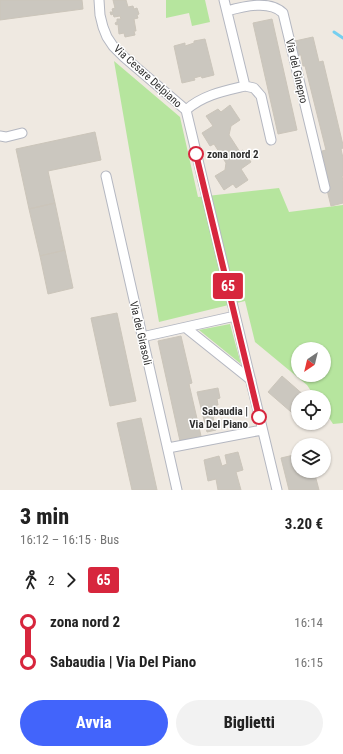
<!DOCTYPE html>
<html lang="it">
<head>
<meta charset="utf-8">
<style>
  body { margin:0; font-family:"Roboto Condensed",sans-serif; background:#f2f2f2; color:#222; height:100vh; display:flex; flex-direction:column; font-size:15px; white-space:nowrap }
  * { box-sizing:border-box; margin:0 }
  p { font-size:13px; color:#767676 }
  .icon { flex:none; width:22px; height:22px; fill:none; stroke:currentColor; stroke-width:2; stroke-linecap:round; stroke-linejoin:round }
  .map { position:relative; height:490px; overflow:hidden }
  .details { display:flex; flex-direction:column; background:#fff; flex:1 }
  .details>* { flex:none }
  .badge { padding:0 8px; border-radius:3px; font-size:14px; line-height:26px }
  .needle { width:26px; rotate:215deg }
  .fabs { position:absolute; left:291px; top:342px; display:grid; gap:8px }
  .fabs a { display:grid; place-items:center; width:40px; height:40px; border-radius:50%; background:#fff; box-shadow:0 1px 3px #0004; font-size:20px }
  .map>.badge { position:absolute; translate:-50% -50%; box-shadow:0 0 0 2px #fff }
  .legs { display:flex; align-items:center; gap:6px; height:44px; padding:0 20px; font-size:13px }
  .legs p { margin-inline-start:auto }
  .head { display:flex; align-items:center; justify-content:space-between; height:68px; padding:0 20px }
  h1 { font-size:22px; font-weight:800; line-height:30px }
  .primary-button { display:flex; gap:8px; margin-top:auto; padding:8px 20px }
  .primary-button a { flex:1; height:46px; border-radius:24px; background:#4264fb; color:#fff; font-size:16px; font-weight:800; line-height:46px; text-align:center }
  .primary-button a+a { background:#f2f2f2; color:#222 }
  ul { padding:0 20px; list-style:none }
  li { display:flex; align-items:center; gap:14px; height:40px; font-size:15px }
  li i { display:grid; place-items:center; width:6px; height:100%; margin:0 5px; background:currentColor }
  li i::after { content:''; width:10px; height:10px; margin:-5px; border:3px solid; border-radius:50%; background:#fff }
  li p { margin-inline-start:auto }
  li:first-child i { background:linear-gradient(#0000 50%,currentColor 0) }
  li:last-child i { background:linear-gradient(currentColor 50%,#0000 0) }
  .map>svg:first-child { display:block }
  .green { fill:#b6e59e; fill-rule:evenodd }
  .lines { fill:none; stroke-linecap:round; stroke-linejoin:round }
  .stream { stroke:#75cff0; stroke-width:3 }
  .building { fill:#cbc7bf; stroke:#cbc5ba }
  .street-casing { stroke:#b4b7c1; stroke-width:11 }
  .street { stroke:#fff; stroke-width:9 }
  .line-1-casing { stroke:#fff; stroke-width:9 }
  .line-1 { stroke:#d7263d; stroke-width:6 }
  .stop-1-dot { fill:#fff; stroke:#d7263d; stroke-width:2 }
  .labels { text-anchor:middle; stroke-width:3; stroke-linejoin:round; paint-order:stroke }
  .street-label { font-size:11px; fill:#2e2e2e; stroke:#fff }
  .stop-label { font-size:11px; font-weight:bold; fill:#2e2e2e; stroke:#fff; text-anchor:start }
</style>
</head>
<body>
<div class="map">
<svg width="343" height="490" viewBox="0 0 343 490">
  <rect width="100%" height="100%" fill="#efe9e1"/>
  <path class="green" d="M166,0h39l5,22 -18,4 -3,-13 -23,5z
    M114,61l66,56 18,80 81,-9 10,24 54,-7v218l-10,1 -9,-14v-13h-9l-8,-12 -52,-43 -10,-41 -86,21zM298,349h26v26h-26z
    M230,324l11,40 -42,-34z"/>
  <g class="lines">
    <path class="stream" d="M334,32l9,6"/>
  </g>
  <path class="building" d="M0,0h82l1,9 -83,11z
    M113,0h13l2,7 5,-1 1,3 3,-1 2,6 -2,1 1,3 -4,1 2,12h-2l1,4 -10,2 -1,-4 -5,1 -1,-10 -2,1 -1,-2 2,-1v-3h4l-1,-3 -6,1 -1,-3 -2,1 -1,-3h3l-1,-3 3,-1z
    M272,19l25,111 -19,4 -25,-111z
    M313,37l6,25 4,-1 20,84v3l-2,1 2,9v18h-1l1,5v22l-12,3 -7,-28 4,-1 -6,-26 4,-1 -21,-84h-2l-2,-11h-3l-3,-14z
    M205,39l9,36 -12,3 -1,-2 -7,2 1,2 -13,3 -8,-37 11,-3v3l9,-3v-2z
    M230,105l10,15 -9,6 -2,9 11,17 3,-2 8,12 -10,7 7,11 -12,8 -3,-4 -9,6 -9,-14 10,-6 1,-7 -12,-19 -4,2 -8,-13 11,-7 -7,-10 12,-7 3,3z
    M95,132l6,28 -53,11 7,32 -26,6 -13,-60z
    M55,203l10,47 -25,6 -11,-47z
    M65,250l8,38 -25,6 -8,-38z
    M117,313l19,88 -26,5 -19,-88z
    M181,336l11,47 -3,1 12,52 -21,5 -22,-100z
    M282,376l24,21h-8v21l-30,-26z
    M218,388l2,10 -3,1 1,6h-2l1,6h-3l1,5 -2,1 3,13 -9,2 -10,-40z
    M141,418l16,72h-25l-15,-67z
    M303,423h15l-6,7z
    M238,452l5,18 -7,2 5,18h-23l-2,-11 -8,2 -4,-21 15,-4 3,10 5,-2 -2,-9z
    M298,454v17h16l5,19h-30l-8,-32z"/>
  <g class="lines">
    <g class="street-casing">
      <path id="street" d="M99,0l1,15 3,12 4,10 6,9 11,11 62,53 91,380
        M227,11c18,-5 43,-11 56,2l42,175
        M245,86l9,2 7,8 10,44
        M186,110c17,-15 38,-19 59,-24l-21,-86
        M0,136l6,1 16,-4
        M106,176l71,314
        M186,328l65,52
        M142,337l93,-21
        M168,448l94,-18"/>
    </g>
    <use href="#street" class="street"/>
  </g>
  <g class="lines">
    <g class="line-1-casing">
      <path id="line-1" d="M196,154l63,263"/>
    </g>
    <use href="#line-1" class="line-1"/>
  </g>
  <g class="stop-1-dot">
    <circle cx="196" cy="154" r="7"/>
    <circle cx="259" cy="417" r="7"/>
  </g>
  <g class="labels">
    <g class="street-label">
      <text transform="translate(297 71) rotate(77)" y="4">Via del Ginepro</text>
      <text transform="translate(148 76) rotate(42)" y="4">Via Cesare Delpiano</text>
      <text transform="translate(141 333) rotate(77)" y="4">Via dei Girasoli</text>
    </g>
    <g class="stop-label">
      <text x="207" y="158">zona nord 2</text>
      <text x="248" y="415" text-anchor="end">Sabaudia |<tspan x="248" dy="13">Via Del Piano</tspan></text>
    </g>
  </g>
</svg>
<div class="fabs">
<a><svg class="needle" viewBox="-14 -14 28 28"><path d="M0-13l5 13h-10z" fill="#e53935"/><path d="M0 13l5-13h-10z" fill="#767676"/></svg></a>
<a><svg class="icon" aria-label="locate" viewBox="0 0 24 24"><circle cx="12" cy="12" r="6"/><path d="M12 2v4M12 18v4M2 12h4M18 12h4"/></svg></a>
<a><svg class="icon" aria-label="layers" viewBox="0 0 24 24"><path d="M12 4l9 5-9 5-9-5zM3 14l9 5 9-5"/></svg></a>
</div>
<b class="badge" style="left:228px;top:286px;background:#d7263d;color:#fff">65</b>
</div>
<section class="details">
<div class="head"><div><h1>3 min</h1><p>16:12 – 16:15 · Bus</p></div><b>3.20 €</b></div>
<div class="legs"><svg class="icon" aria-label="walk" viewBox="0 0 24 24"><circle cx="13" cy="4" r="2"/><path d="M13 8l-2 6 4 7M11 14l-3 7M7 12l3-4h3l4 4"/></svg>2<svg class="icon" aria-label="forward" viewBox="0 0 24 24"><path d="M9 5l7 7-7 7"/></svg><b class="badge" style="background:#d7263d;color:#fff">65</b></div>
<ul>
<li><i style="color:#d7263d"></i><b>zona nord 2</b><p>16:14</p></li>
<li><i style="color:#d7263d"></i><b>Sabaudia | Via Del Piano</b><p>16:15</p></li>
</ul>
<div class="primary-button"><a>Avvia</a><a>Biglietti</a></div>
</section>
</body>
</html>
